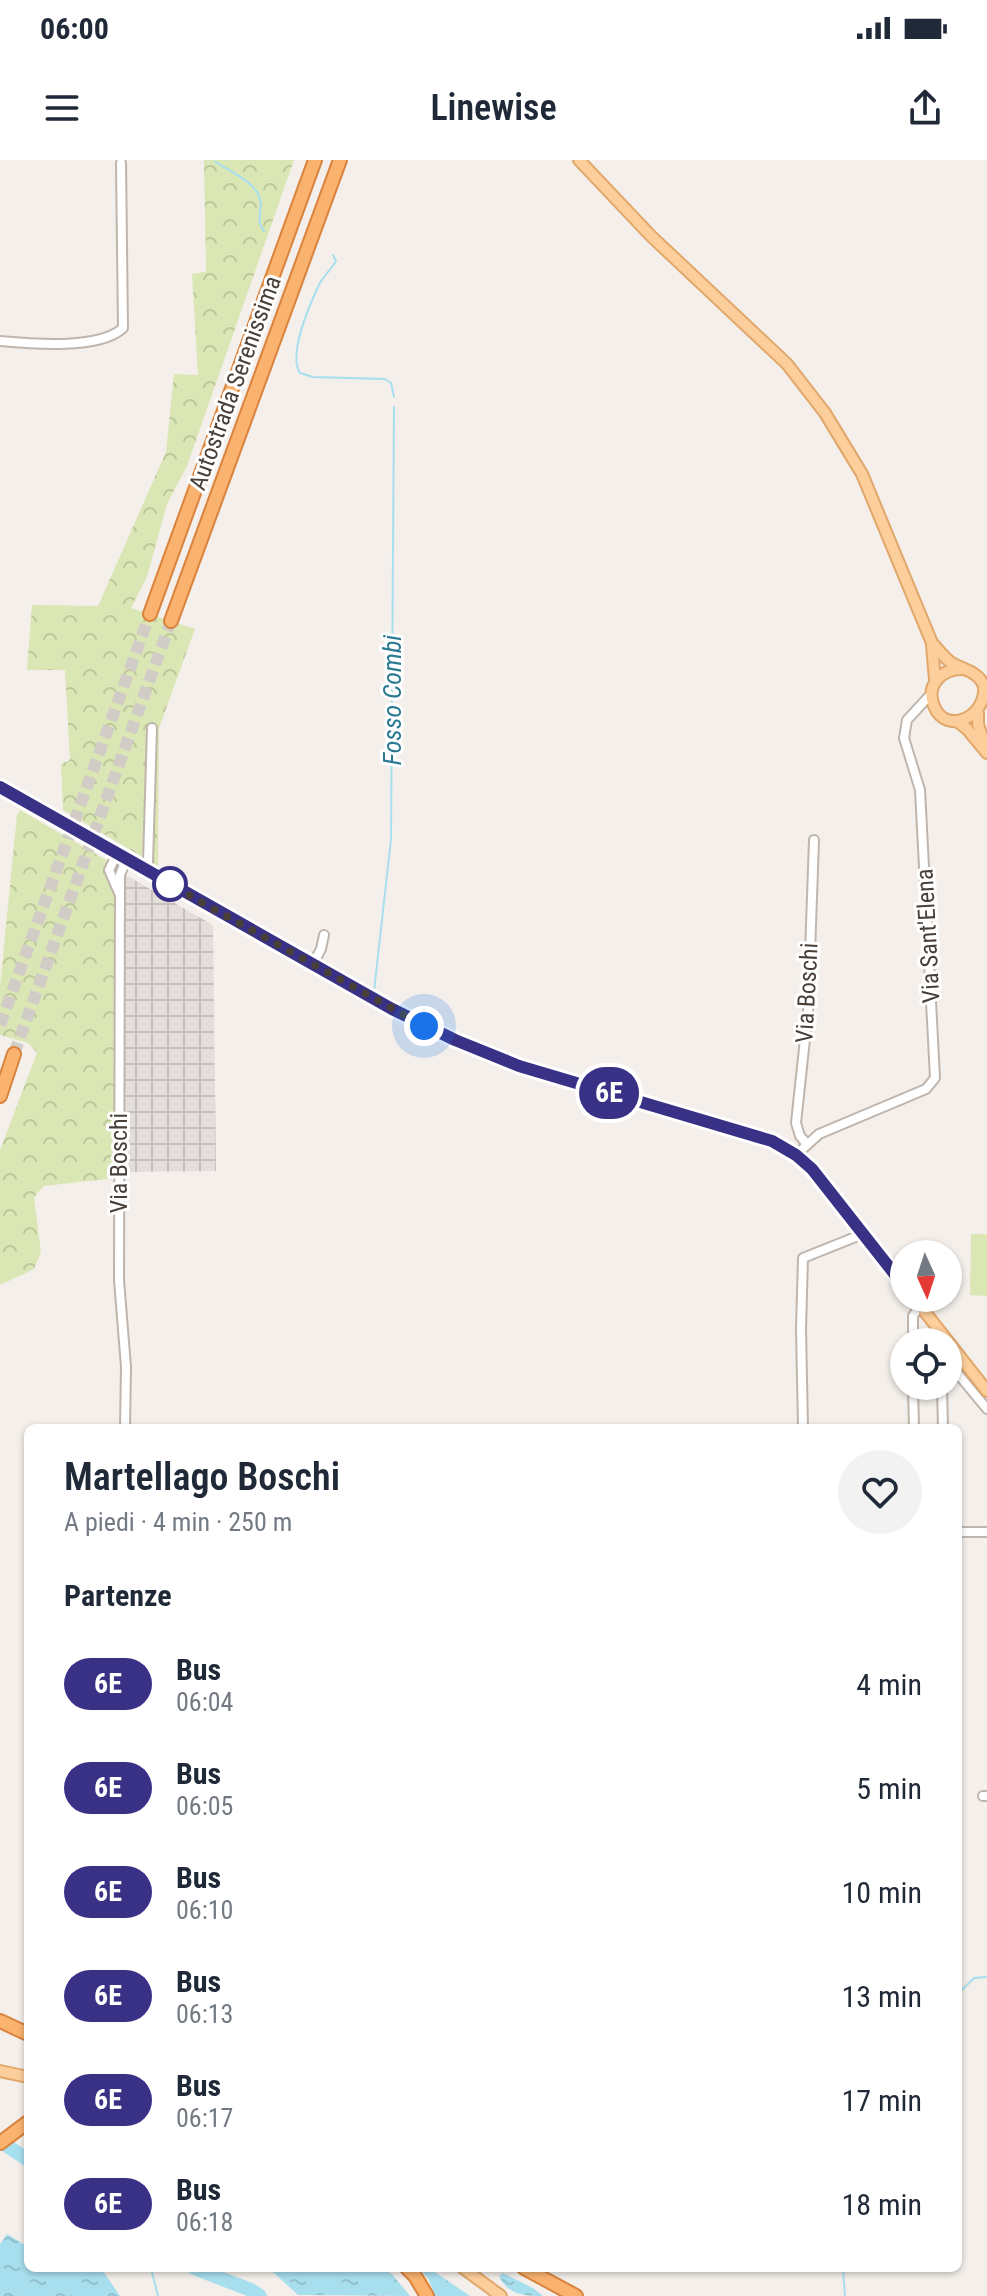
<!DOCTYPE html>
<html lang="it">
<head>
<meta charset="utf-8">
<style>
  body { margin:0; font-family:"Roboto Condensed",sans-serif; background:#f2f2f3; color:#1f2937; height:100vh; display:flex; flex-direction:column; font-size:30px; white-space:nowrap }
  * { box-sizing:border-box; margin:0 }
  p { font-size:26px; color:#747a83 }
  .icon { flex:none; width:44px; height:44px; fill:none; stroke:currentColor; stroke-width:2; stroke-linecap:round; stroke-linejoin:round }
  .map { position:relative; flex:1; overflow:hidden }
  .drawer { position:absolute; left:24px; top:1264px; width:938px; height:848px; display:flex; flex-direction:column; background:#fff; border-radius:12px; box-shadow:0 2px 6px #0004 }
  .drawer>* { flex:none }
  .badge { padding:0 16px; border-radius:26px; font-size:28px; line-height:52px }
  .needle { width:52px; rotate:177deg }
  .fabs { position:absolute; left:890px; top:1080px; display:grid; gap:16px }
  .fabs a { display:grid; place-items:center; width:72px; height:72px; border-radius:50%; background:#fff; box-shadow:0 2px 6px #0004; font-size:40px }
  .you { position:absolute; width:40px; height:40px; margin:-20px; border:6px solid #fff; border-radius:50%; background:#1a73e8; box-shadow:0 0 0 12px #1a73e833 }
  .map>.badge { position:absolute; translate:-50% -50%; box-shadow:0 0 0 4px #fff }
  h2 { padding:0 40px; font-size:30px; line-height:72px }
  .round { display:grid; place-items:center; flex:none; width:84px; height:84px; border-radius:42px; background:#f2f2f3 }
  .headline { display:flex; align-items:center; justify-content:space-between; height:136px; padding:0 40px }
  h1 { font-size:38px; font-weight:600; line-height:60px }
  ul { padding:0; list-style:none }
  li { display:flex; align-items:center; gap:24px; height:104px; padding:0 40px }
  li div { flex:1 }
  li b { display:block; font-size:30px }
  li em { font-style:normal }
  li .badge { min-width:88px; font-weight:700; text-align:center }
  .status { display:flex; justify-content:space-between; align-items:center; height:56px; padding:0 40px; background:#fff; direction:ltr }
  .status svg { height:22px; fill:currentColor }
  header { display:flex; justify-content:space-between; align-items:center; height:104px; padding:0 40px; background:#fff; font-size:36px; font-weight:600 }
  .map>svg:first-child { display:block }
  .industrial { fill:url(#industrial-grid) }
  .grass { fill:#dae7b4 }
  .forest { fill:url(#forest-crowns) }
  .water { fill:url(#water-ripples) }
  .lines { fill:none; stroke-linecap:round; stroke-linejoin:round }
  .stream { stroke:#a8dfef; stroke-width:2 }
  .river { stroke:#a8dfef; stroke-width:14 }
  .highway-tunnel { stroke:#d2ccc6; stroke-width:12; stroke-dasharray:12 6; stroke-linecap:butt }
  .minor-casing { stroke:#c0b5ac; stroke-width:12 }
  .major-casing { stroke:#e1a76b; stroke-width:14 }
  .highway-casing { stroke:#da833e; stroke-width:16 }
  .minor { stroke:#fff; stroke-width:8 }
  .major { stroke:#fcce9b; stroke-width:10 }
  .highway { stroke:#fab26f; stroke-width:12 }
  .line-casing { stroke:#fff; stroke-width:18 }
  .line { stroke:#393185; stroke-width:12 }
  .walk { stroke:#483f38; stroke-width:8; stroke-dasharray:0 14.4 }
  .stop-dot { fill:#fff; stroke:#393185; stroke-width:4 }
  .labels { text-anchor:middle; stroke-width:6; stroke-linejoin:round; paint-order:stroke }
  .street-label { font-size:24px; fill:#483f38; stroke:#fff }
  .water-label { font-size:26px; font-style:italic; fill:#2c7a92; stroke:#fff }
</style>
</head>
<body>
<div class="status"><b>06:00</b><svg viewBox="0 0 49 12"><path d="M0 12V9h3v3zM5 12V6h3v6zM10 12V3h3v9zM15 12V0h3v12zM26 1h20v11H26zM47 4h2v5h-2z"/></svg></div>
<header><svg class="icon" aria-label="menu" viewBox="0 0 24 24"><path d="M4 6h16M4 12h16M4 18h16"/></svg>Linewise<svg class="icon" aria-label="share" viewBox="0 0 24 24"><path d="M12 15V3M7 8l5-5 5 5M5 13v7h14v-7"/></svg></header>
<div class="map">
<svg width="987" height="2136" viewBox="0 0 987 2136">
  <defs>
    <pattern id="industrial-grid" width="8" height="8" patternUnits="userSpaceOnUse" patternTransform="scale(2)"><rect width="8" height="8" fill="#e4dedb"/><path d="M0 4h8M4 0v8" fill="none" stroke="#c5c0bd"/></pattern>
    <pattern id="forest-crowns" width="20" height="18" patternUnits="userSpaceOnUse" patternTransform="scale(2)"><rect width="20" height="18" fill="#dae7b4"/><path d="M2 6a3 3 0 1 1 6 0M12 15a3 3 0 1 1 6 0" fill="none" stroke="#bdc79c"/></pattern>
    <pattern id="water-ripples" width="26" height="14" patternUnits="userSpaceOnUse" patternTransform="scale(2)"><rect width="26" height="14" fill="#a8dfef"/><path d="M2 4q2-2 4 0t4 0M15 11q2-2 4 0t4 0" fill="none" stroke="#92c0ce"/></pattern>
  </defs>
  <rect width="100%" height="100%" fill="#f4efea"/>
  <path class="industrial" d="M124,714l89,51 3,246 -93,1z"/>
  <path class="grass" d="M971,1074h16v62l-17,-1z"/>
  <path class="forest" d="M204,0h90l-107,306 -20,38 -20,73 -16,31 64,21 -36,99 -1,138 -95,-56 -2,-46 9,-4 -5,-90h-38l5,-65 66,1 68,-154 8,-78 24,1 -6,-101 14,-2z
    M20,650l86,50 1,17 9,22v273l-9,7 -63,7 -10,11 7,55 -7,17 -34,16v-135l37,-97 -9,-10 -28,-8v-49l17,-171z"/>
  <path class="water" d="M7,2074l21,13v21h73l19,28h-120v-52z
    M263,2108h119l10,6 18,22 -112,-1 -24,-22z
    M419,2108h10l41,28h-35l-6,-16z
    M503,2113l30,15 10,8c-19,0 -35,-1 -44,-20z"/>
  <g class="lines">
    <path class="stream" d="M215,2c13,8 42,21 45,37 3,13 -5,22 4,32
      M333,95l3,6c-5,9 -14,16 -18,26 -9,19 -30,68 -18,86l13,4 72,2 6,4 3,14
      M374,831l17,-152 3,-432
      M958,1834l16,-16 13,-1
      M151,2108l7,28
      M843,2108l2,28"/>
    <path class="river" d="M0,1981l28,19
      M194,2108l57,22 9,6"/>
    <path class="highway-tunnel" d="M0,865l150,-411
      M14,894l157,-433"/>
    <g class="minor-casing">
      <path id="minor" d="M0,181c32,3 99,9 123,-13l-2,-165
        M117,694l-8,16 10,23
        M144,710l4,-7 4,-135
        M313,804l8,-15 3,-14
        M807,984l-7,-8 -4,-13 12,-112 6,-171
        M796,995l23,-21 107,-45 9,-11 -15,-288 -16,-52 3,-18 25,-27
        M913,1182v-26l7,-10
        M948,1209l5,-1 34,41
        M913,1226l1,42
        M942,1226l1,42
        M125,1268l1,-61 -7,-87 1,-405 6,-15
        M803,1268l-2,-99 2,-71 60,-24
        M958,1372h29
        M983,1636h4"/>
    </g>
    <g class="major-casing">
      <path id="major" d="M579,0l72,76 136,128 38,49 37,61 70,169c6,6 11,13 17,18 12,9 29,9 35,25 3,31 -38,50 -50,20 -9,-21 8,-37 28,-37
        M932,485l3,35
        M978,553v11l7,22
        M957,561l10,8 20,24
        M0,627l424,239 62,28 50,17 236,70 24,14 16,14 92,117
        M914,1138l73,93
        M0,1911l28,6
        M463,2108l38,28"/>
    </g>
    <g class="highway-casing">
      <path id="highway" d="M150,454l165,-454
        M171,461l169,-461
        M0,936l14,-42
        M0,1861l28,13
        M0,1983l28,-21
        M407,2108l8,8 12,20
        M524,2108l52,28"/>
    </g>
    <use href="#minor" class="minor"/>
    <use href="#major" class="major"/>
    <use href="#highway" class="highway"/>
  </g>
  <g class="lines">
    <g class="line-casing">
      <path id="line" d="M0,627l392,222 63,31 64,26 253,75 24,14 16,14 92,117"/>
    </g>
    <use href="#line" class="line"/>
    <path class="walk" d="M170,724l-3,-1 257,143"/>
  </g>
  <circle class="stop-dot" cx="170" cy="724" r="16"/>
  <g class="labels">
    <g class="street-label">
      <text transform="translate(235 223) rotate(-70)" y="8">Autostrada Serenissima</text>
      <text transform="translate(928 776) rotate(-93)" y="8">Via Sant'Elena</text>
      <text transform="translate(807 833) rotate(-87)" y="8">Via Boschi</text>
      <text transform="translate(119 1003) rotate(-90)" y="8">Via Boschi</text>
    </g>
    <g class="water-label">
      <text transform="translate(392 540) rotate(-90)" y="9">Fosso Combi</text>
    </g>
  </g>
</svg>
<div class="fabs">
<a><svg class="needle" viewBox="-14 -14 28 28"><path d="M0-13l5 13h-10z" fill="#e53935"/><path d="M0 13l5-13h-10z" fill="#747a83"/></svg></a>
<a><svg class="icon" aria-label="locate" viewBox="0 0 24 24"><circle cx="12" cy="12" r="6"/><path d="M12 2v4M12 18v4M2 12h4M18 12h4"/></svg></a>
</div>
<div class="you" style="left:424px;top:866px"></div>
<b class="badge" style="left:609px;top:933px;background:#393185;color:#fff">6E</b>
<section class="drawer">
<div class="headline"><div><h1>Martellago Boschi</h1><p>A piedi · 4 min · 250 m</p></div><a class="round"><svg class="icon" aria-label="heart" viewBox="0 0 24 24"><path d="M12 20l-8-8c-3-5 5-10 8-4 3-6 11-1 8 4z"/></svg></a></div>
<h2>Partenze</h2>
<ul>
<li><span class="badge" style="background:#393185;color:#fff">6E</span><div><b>Bus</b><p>06:04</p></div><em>4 min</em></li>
<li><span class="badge" style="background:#393185;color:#fff">6E</span><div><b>Bus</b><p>06:05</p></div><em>5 min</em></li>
<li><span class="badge" style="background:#393185;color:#fff">6E</span><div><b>Bus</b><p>06:10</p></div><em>10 min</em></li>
<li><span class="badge" style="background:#393185;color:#fff">6E</span><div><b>Bus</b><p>06:13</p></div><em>13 min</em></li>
<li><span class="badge" style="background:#393185;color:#fff">6E</span><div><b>Bus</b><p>06:17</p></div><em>17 min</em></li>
<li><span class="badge" style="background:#393185;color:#fff">6E</span><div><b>Bus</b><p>06:18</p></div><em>18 min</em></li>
</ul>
</section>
</div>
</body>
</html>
